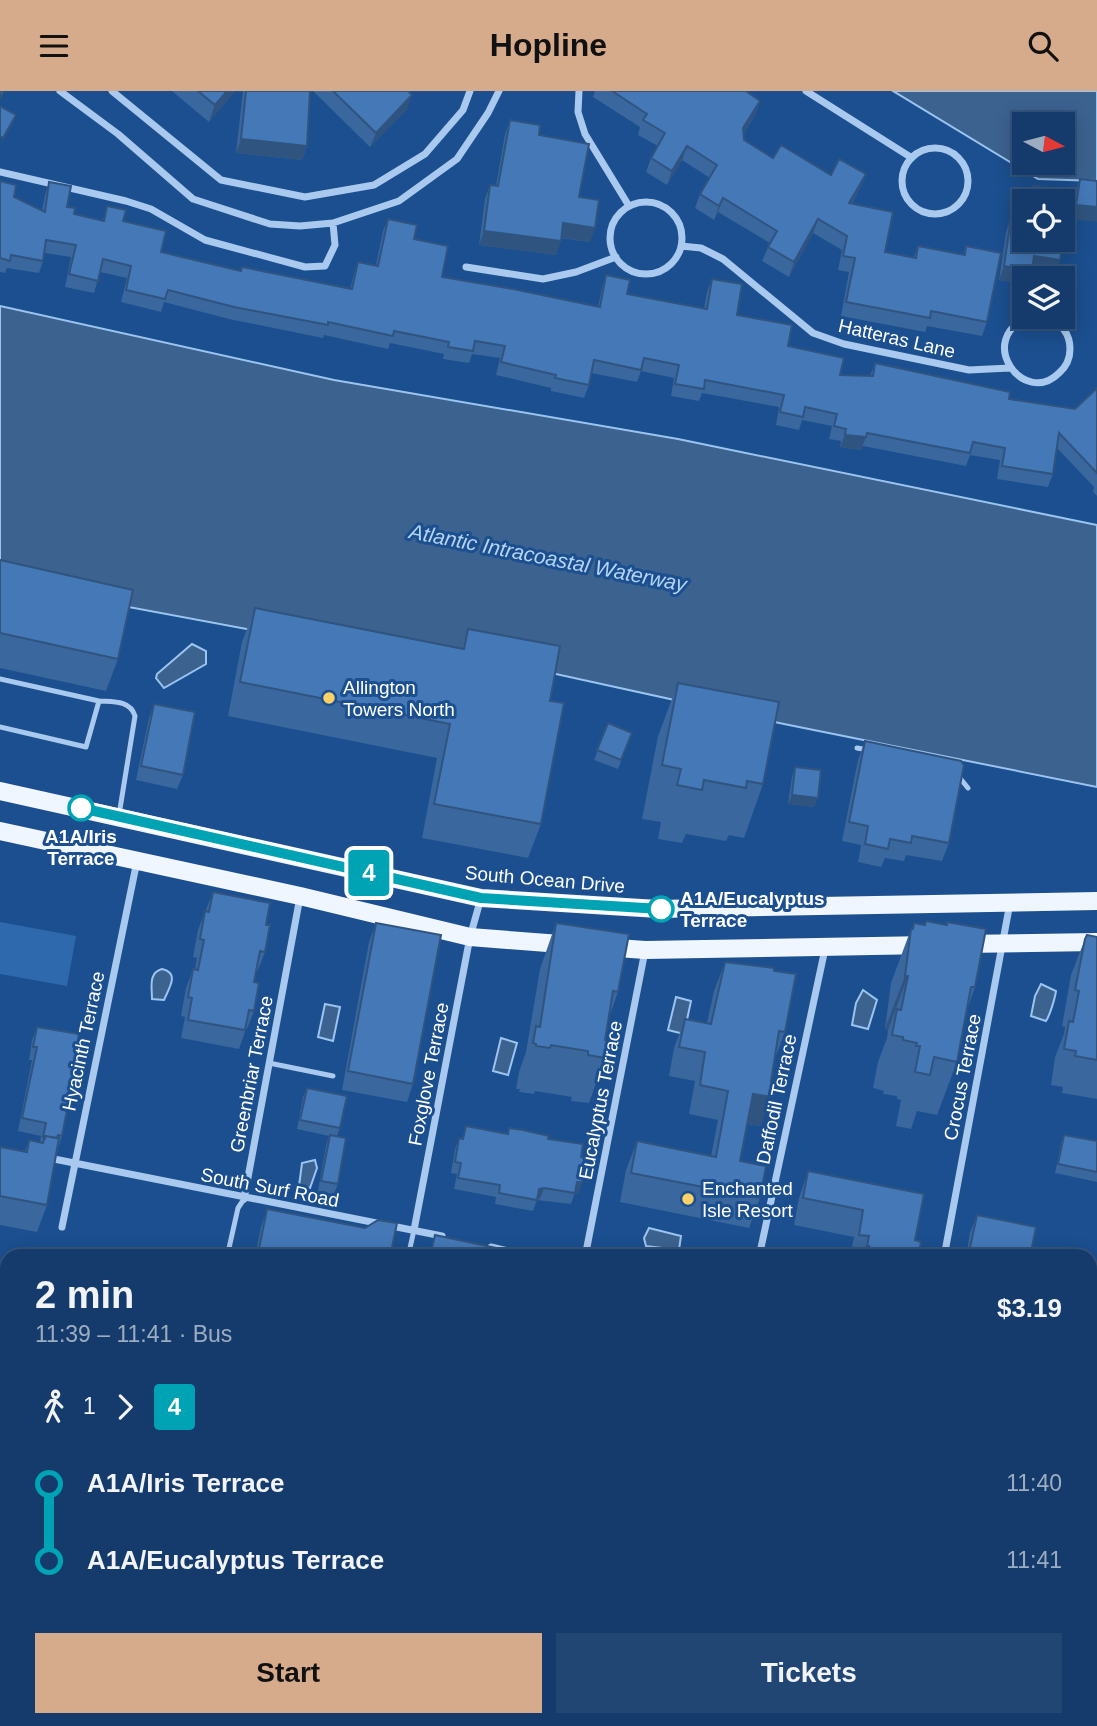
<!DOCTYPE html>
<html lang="en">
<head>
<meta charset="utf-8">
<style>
  body { margin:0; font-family:Helvetica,sans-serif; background:#214673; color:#f1f3f6; height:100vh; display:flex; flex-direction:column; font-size:26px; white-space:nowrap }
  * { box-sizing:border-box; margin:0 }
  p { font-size:23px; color:#9dadc1 }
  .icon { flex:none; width:38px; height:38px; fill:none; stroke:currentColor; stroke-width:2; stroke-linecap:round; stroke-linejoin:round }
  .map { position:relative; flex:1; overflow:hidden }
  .side { position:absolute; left:0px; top:1158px; width:1097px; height:478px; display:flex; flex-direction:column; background:#143b6b; border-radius:21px 21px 0 0; box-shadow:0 4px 18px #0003,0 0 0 2px #33557e }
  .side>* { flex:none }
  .badge { padding:0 14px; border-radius:5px; font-size:24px; line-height:46px }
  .needle { width:46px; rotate:97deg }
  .fabs { position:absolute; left:1012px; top:21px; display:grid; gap:14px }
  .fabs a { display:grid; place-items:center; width:63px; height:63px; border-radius:0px; background:#143b6b; box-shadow:0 4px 18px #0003,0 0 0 2px #33557e; font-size:35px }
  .map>.badge { position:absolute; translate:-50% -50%; box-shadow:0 0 0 4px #fff }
  .legs { display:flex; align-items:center; gap:10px; height:77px; padding:0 35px; font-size:23px }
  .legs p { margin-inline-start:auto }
  .headline { display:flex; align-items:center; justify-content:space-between; height:119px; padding:0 35px }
  h1 { font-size:38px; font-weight:700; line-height:52px }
  .cta { display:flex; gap:14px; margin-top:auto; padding:14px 35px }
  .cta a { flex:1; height:80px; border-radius:0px; background:#d6ab8b; color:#111; font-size:28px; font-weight:700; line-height:80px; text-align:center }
  .cta a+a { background:#214673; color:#f1f3f6 }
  ul { padding:0 35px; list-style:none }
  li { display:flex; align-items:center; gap:24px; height:77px; font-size:26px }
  li i { display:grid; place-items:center; width:10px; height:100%; margin:0 9px; background:currentColor }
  li i::after { content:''; width:18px; height:18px; margin:-9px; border:5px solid; border-radius:50%; background:#143b6b }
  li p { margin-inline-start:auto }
  li:first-child i { background:linear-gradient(#0000 50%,currentColor 0) }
  li:last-child i { background:linear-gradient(currentColor 50%,#0000 0) }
  header { display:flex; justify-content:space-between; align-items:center; height:91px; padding:0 35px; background:#d6ab8b; color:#111; font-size:32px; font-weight:700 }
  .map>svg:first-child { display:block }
  .green { fill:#2e69ad }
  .water { fill:#3c6290; stroke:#9cc4f0; stroke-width:2; fill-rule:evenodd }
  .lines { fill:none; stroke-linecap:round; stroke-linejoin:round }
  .lane { stroke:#a9c9ee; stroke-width:5 }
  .street { stroke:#a9c9ee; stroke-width:7 }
  .primary { stroke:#f0f6ff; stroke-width:18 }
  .wall { fill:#3a679d }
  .shaded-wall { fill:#305480 }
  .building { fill:#4478b7; stroke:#305480; stroke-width:2 }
  .line-1-casing { stroke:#fff; stroke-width:16 }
  .line-1 { stroke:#00a3b4; stroke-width:10 }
  .poi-dot { fill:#ffd166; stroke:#1b4f8f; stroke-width:2.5 }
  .stop-1-dot { fill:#fff; stroke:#00a3b4; stroke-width:3.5 }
  .labels { text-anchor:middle; stroke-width:6; stroke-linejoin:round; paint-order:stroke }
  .street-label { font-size:19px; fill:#fff; stroke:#1b4f8f }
  .poi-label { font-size:19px; fill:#fff; stroke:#1b4f8f; text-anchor:start }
  .stop-label { font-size:19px; font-weight:bold; fill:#fff; stroke:#1b4f8f }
  .water-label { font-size:21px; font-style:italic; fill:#b5d3f5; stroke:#1b4f8f }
</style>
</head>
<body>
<header><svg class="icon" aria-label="menu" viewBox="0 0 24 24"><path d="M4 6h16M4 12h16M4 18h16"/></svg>Hopline<svg class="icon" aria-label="search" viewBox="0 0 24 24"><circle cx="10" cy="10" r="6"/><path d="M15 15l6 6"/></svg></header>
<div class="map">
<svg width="1097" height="1635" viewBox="0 0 1097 1635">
  <rect width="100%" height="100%" fill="#1b4f8f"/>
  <path class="green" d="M0,831l76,14 -9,50 -67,-12z"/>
  <path class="water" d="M893,0h204v90l-59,-2zM1024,33h38v39h-38z
    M0,215l334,74 344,59 419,86v262l-313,-63 -452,-99 -37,13 -295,-55z
    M192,553l14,7v13l-42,24 -8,-10 1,-4z
    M162,878c18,4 7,19 2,31l-12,-1c0,-12 -4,-26 10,-30z
    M1041,893l15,7c-1,7 -6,24 -10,30l-15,-5 4,-20z
    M863,899l14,10 -9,29 -16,-4 4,-22z
    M676,906l15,4 -7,33 -16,-4z
    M325,913l15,3 -7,34 -15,-4z
    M501,947l16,5 -9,32 -15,-4z
    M315,1069l2,8 -7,20 -11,-2 3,-23z
    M649,1137l32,8 -2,14 -33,-4 -2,-8z
    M0,1376l7,1v252h1083v-77l7,1v82h-1097z"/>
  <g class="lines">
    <path class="lane" d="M0,588l99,22
      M0,636l86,20 13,-46c14,1 31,-1 36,15l-16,99
      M857,657l11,2
      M959,686l9,11
      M269,972l64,13
      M227,1166l11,-49 6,-9
      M408,1166l6,-27"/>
    <path class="street" d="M60,0l58,43 75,65 77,25 30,2 33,-3 66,-22 58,-42 31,-46 11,-22
      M112,0l109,89 84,17 69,-12 51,-31 38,-44 7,-19
      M579,0l-1,21 7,22 44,72
      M806,0l106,67
      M902 90a33 33 0 1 1 66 0a33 33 0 1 1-66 0Z
      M0,81l126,29 25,8 54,31 100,27 20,-1 10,-21 -2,-22
      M610 147a36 36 0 1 1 72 0a36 36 0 1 1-72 0Z
      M681,155l20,2 22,11 90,74 31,11 125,26 41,-2
      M466,176l77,12 33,-7 40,-15
      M1029,226c-55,22 -5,91 30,56 7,-6 11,-14 11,-24 0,-16 -9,-26 -24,-32
      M49,1067l393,78
      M244,1108l56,-302
      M62,1136l75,-366
      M414,1139l56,-293 11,-39
      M491,1156l43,10
      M585,1166l60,-306
      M759,1166l66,-308
      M944,1166l66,-354
      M1090,1275l7,1"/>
    <path class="primary" d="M0,700l481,107 177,11 439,-8
      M0,740l300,65 170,41 103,8
      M961,853l136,-2
      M604,856l41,3 284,-5"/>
  </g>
  <path class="wall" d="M172,0h63l-26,31z
    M243,0h67l-3,55 -5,14 -66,-7z
    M313,0h95l-1,18 -37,38z
    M595,0h130l35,10 -5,14 -11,18v7l29,18 58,17 35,-1 -6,14 -8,16 33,48 29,5 4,-11 45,9 3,-9 21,76 -5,14 -55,-10 -2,6 -84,-16 8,-44 -11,-2 4,-20 -29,-17 -24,44 -27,-16 8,-18 -52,-31 -4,8 -19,-12 5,-14 10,-16 -28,-18 -15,25 -21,-13 5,-14 7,-12 -20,-11 2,-8 -47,-30z
    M510,29l29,15 40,62 11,45 -29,-4 -5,17 -77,-10 6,-46 5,-14 6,1 9,-52z
    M1080,88l17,2 -26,38 4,-26z
    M0,90l14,16 28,14 3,-16 4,-13 25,32 29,6 4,-14 16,15 38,31 79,19 2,-4 108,22 4,-15 4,-12 18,3 7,-34 5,-12 26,20 28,38 156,30 4,-19 4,-13 21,19 77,15 3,-17 5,-13 25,36 103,60 30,1 5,-13 134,36 66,10 22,-21v108l-4,-4 1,-5 -37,-39 -4,26 -5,13 -51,-8 3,-19 -30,-5 -4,11 -103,-20 -2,4 -21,-3 1,-6 -12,-2 3,-13 -30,-6 -3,10 -23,-5 3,-18 -77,-14 -3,8 -28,-5 3,-18 -33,-7 -4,11 -46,-9 -2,12 -5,13 -33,-7v-3l-55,-13 4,-17 -28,-4 -3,9 -26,-4 1,-5 -54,-11 -2,6 -64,-14 -1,3 -94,-19 -65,-17 -3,10 -40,-10 6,-24 -27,-6 -6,21 -29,-6 6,-30 -26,-4 -2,8 -4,12 -32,-5 -2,5 -5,-1z
    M1033,95l37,5 -10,69 -5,14 -23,-3 -3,7h-5v6l-25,-4 7,-48 5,-14 13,1v21h38v-39h-34z
    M0,469l118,99 -12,32 -106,-23z
    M255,517l206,41 7,-20 82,72 -9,123 -13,34 -106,-20 15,-80 -209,-42 14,-74z
    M678,592l85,101 -19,54 -15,-3 -3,6 -40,-7 -4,9 -24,-4 3,-17 -19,-3 16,-83z
    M154,613l29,71 -6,14 -41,-9 13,-62z
    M608,632l24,10 -14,36 -24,-9z
    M865,650l84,102 -7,18 -36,-6 -2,6 -19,-3 -4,9 -23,-5 3,-17 -19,-4 16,-81z
    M795,676l19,40 -26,-3 4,-27z
    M213,801l53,33 -1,27 -7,18h-2l-2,12v29l-7,18h-1l-7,20 -58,-11 4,-21 -4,-1 5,-28 7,-19 2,1 2,-12 -4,-1 5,-27z
    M926,830l20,4 1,-3 28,65 -8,23 -10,52 -20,53 -20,-4 -6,18 -15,-3 5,-26 -4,-1v-3l-14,-2 1,-3 -11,-3 5,-26 9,-24 1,-8 -3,-1 6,-46 20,-54h1l2,-6 10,2z
    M376,832l37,161 -6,18 -65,-12 27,-148z
    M556,832l62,69 -10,28 -3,20v18l-16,45 -18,-2 1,-4 -37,-6 -1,3 -15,-2 1,-3h-4l3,-17 7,-20 14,-83z
    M1097,846v162l-35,-6 1,-6 -12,-2 4,-28 9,-23 1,-7 -3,-1 9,-51 14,-36z
    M725,871l49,9 11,61 -11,29 -13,65 -14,-2 -7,37 20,37 -11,30 -129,-26 6,-32 11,-29 74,15 7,-36 -29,-6 6,-33 -26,-5 5,-28 11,-29 22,4 7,-32z
    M37,936l35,46 -10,63 -4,12 -11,57 -10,27 -37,-7v-78l25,4 4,-11 11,2 1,-6 -23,-5 14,-71h-3l3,-20z
    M307,997l33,40 -3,8 1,48 -4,10 -16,-3 8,-46 3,-9 -32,-7 6,-32z
    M466,1035l41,7 2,-5 39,11 33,18 1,25 -4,12 -3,-1 -4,11 -34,-4 -4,11 -38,-7 1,-7 -42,-8 3,-15 -6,-1 4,-24 4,-11 3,1z
    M1064,1044l33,6v41l-42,-9 6,-29z
    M808,1080l107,69 3,17h-68l4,-20 -60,-12 5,-27z
    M267,1118l123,48h-135l6,-30z
    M977,1124l53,42h-64l4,-24z"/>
  <path class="shaded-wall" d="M227,0h8l-26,31 6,-17z
    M412,4l-5,14 -37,38 6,-14z
    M760,10l-5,14 -17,27 5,-14z
    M16,24l-4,10 -12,21 3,-8z
    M241,48l66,7 -5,14 -66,-7z
    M687,55l-5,14 -15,25 5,-14z
    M866,83l-6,14 -16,29 5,-14z
    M723,107l-5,14 -4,8 5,-14z
    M1076,114l21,2v15l-26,-3z
    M818,128l-5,14 -24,44 5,-15z
    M563,132l32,5 -5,14 -32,-5z
    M484,140l77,10 -5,14 -77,-10z
    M1034,165l26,4 -5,14 -23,-3 -3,7h-5v6l-25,-4 5,-14z
    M845,344l21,2 -5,13 -21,-3z
    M792,704l26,3 -4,9 -26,-3z
    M905,885h3l-20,54 -3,-1z
    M753,1003l18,3 -10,29 -19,-3z
    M577,1091h5l-4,12 -6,-1z
    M544,1097l-4,11 -5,1 4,-11z
    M867,1155h2l-4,11h-2z"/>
  <path class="building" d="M0,0h4l-4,8z
    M198,0h29l-12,14z
    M246,0h64l-3,55 -66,-7z
    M333,0h75l4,4 -36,38z
    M612,0h134l14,10 -17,27 1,12 29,18 8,-13 50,30 8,-16 27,15 -17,29 44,9 -8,40 31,6 2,-12 47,9 1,-9 35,7 -14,69 -56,-11 -1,7 -84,-16 9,-44 -12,-2 4,-20 -29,-17 -24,43 -26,-15 9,-16 -54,-33 -4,8 -19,-12 17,-29 -30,-19 -15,25 -21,-13 14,-25 -22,-13 4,-6z
    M0,15l16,9 -13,23 -3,-2z
    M510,29l30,5 -1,10 50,9 -10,53 20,3 -4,28 -32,-5 -2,18 -77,-10 6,-46 8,1z
    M1080,88l17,2v26l-21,-2z
    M0,90l16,4 -2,12 31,15 4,-30 22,4 -4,21 8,1 -1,6 30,7 3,-15 19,4 -3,11 43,10 -5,21 80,19 1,-4 110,22 6,-27 20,4 10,-47 29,6 -3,14 34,7 -6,31 71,12 87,18 6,-32 24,5 -3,14 80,15 5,-30 30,5 -5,31 55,10 -4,21 56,12 -4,17 33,1 2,-13 135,29 -1,7 66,10 22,-21v85l-38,-40 -6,41 -51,-8 3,-18 -32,-6 -3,11 -103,-20 -1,4 -21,-2 1,-6 -12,-3 3,-12 -32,-7 -2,10 -23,-5 4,-17 -79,-15 -1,9 -29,-5 4,-19 -35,-7 -3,12 -47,-10 -5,25 -34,-7 1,-3 -55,-13 4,-16 -30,-5 -2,10 -25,-4 1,-5 -55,-11 -1,5 -65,-14v3l-94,-18 -66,-17 -3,9 -39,-9 5,-24 -28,-7 -5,22 -29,-7 7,-29 -30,-5 -3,21 -32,-6 -1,6 -10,-3z
    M1033,95l37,5 -10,69 -26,-4 -2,14 -28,-4 7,-48 13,1v21h38v-39h-31z
    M0,469l133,30 -15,69 -118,-26z
    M255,517l209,41 4,-20 92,17 -10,55 14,2 -23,121 -107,-20 16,-80 -210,-42z
    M678,592l101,19 -16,82 -16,-3 -1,7 -42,-8 -2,10 -25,-5 4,-16 -19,-4z
    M154,613l41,8 -12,63 -42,-9z
    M608,632l24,10 -11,27 -24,-10z
    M865,650l96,20 3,4 -15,78 -37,-7 -1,7 -21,-4 -2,10 -23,-5 3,-18 -19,-4z
    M795,676l26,3 -3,28 -26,-3z
    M213,801l57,11 -4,22h4l-5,27 -5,-1 -6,31 5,1 -5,28 -5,-1 -4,20 -57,-10 4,-22 -4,-1 5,-28 5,1 6,-30 -4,-1 5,-28 4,1z
    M926,830l21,4v-3l39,7 -11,58h-4l-14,75 -23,-5 -4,18 -15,-3 5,-26h-4l1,-3 -14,-3v-3l-11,-2 5,-26 4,1 7,-34h-3l6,-47h2l1,-6 11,2z
    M376,832l65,12 -28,149 -65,-13z
    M556,832l73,11 -11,58 -5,-1 -8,49 3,1 -3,17 -17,-3v-4l-37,-6 -1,3 -14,-2v-2l-3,-1 3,-17 4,1z
    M1087,844l10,2v123l-22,-4 1,-5 -12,-2 5,-28 4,1 6,-31 -4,-1 10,-51z
    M725,871l49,6v3l22,3 -11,58 -6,-1 -8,50h3l-3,16 -18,-3 -13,67 26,5 -6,32 -129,-25 6,-32 79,16 12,-66 -28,-6 5,-33 -26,-5 6,-28 26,5z
    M37,936l42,7 -7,39 2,1 -12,62 -4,-1 -1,3 -12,-2v2l-2,-1 3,-14 -24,-5 15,-71h-4z
    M307,997l40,8 -7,32 -40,-8z
    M466,1035l42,8 1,-6 14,2 26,6 -1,3 35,5 -2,13 5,1 -4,24h-5l-2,11 -31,-5 -5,1 -2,11 -38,-7 1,-8 -42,-7 3,-15 -6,-1 4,-24 4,1z
    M330,1044l16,3 -8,46 -17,-3z
    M1064,1044l33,6v31l-39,-8z
    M45,1045l14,2 -12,67 -47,-9v-49l27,5 2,-12 14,3z
    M808,1080l116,23 -9,46 6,2 -3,15h-51l2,-11h-2l2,-10 -10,-1 4,-25 -60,-12z
    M267,1118l98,19 13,-8 19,3 -7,34h-119l-13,-3z
    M977,1124l59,12 -6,30h-62z
    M435,1144l66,14 -2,8h-69z"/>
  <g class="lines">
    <g class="line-1-casing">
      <path id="line-1" d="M81,717l400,90 180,11"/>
    </g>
    <use href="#line-1" class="line-1"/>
  </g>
  <g class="poi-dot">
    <circle cx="329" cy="607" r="7"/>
    <circle cx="688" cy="1108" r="7"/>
  </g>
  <g class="stop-1-dot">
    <circle cx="81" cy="717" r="12"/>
    <circle cx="661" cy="818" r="12"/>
  </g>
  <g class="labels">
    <g class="street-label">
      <text transform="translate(897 247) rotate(13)" y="7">Hatteras Lane</text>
      <text transform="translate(545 788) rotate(5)" y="7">South Ocean Drive</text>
      <text transform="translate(83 950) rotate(-78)" y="7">Hyacinth Terrace</text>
      <text transform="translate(251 983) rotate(-79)" y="7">Greenbriar Terrace</text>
      <text transform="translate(428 983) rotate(-79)" y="7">Foxglove Terrace</text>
      <text transform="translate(962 986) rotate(-79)" y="7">Crocus Terrace</text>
      <text transform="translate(776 1008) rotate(-78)" y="7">Daffodil Terrace</text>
      <text transform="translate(600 1009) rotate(-79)" y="7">Eucalyptus Terrace</text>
      <text transform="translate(270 1096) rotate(11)" y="7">South Surf Road</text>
    </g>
    <g class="poi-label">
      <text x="343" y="603">Allington<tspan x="343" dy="22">Towers North</tspan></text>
      <text x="702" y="1104">Enchanted<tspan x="702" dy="22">Isle Resort</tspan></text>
    </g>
    <g class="stop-label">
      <text x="81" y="752">A1A/Iris<tspan x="81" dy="22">Terrace</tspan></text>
      <text x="680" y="814" text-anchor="start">A1A/Eucalyptus<tspan x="680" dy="22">Terrace</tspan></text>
    </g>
    <g class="water-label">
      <text transform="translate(548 467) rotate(11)" y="7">Atlantic Intracoastal Waterway</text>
    </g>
  </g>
</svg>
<div class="fabs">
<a><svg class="needle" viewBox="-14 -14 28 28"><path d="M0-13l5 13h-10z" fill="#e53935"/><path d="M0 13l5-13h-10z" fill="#9dadc1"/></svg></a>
<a><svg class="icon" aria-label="locate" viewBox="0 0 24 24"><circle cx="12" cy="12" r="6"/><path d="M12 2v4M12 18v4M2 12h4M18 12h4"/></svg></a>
<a><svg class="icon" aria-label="layers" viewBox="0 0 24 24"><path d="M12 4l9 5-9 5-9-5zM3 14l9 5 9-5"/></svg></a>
</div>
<b class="badge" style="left:369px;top:782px;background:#00a3b4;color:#fff">4</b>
<section class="side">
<div class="headline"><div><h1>2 min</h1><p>11:39 – 11:41 · Bus</p></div><b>$3.19</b></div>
<div class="legs"><svg class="icon" aria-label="walk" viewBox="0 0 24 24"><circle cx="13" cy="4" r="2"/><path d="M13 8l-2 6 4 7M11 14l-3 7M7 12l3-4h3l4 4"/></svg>1<svg class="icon" aria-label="forward" viewBox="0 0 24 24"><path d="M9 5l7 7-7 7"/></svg><b class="badge" style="background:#00a3b4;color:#fff">4</b></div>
<ul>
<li><i style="color:#00a3b4"></i><b>A1A/Iris Terrace</b><p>11:40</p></li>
<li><i style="color:#00a3b4"></i><b>A1A/Eucalyptus Terrace</b><p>11:41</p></li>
</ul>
<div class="cta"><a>Start</a><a>Tickets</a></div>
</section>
</div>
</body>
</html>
